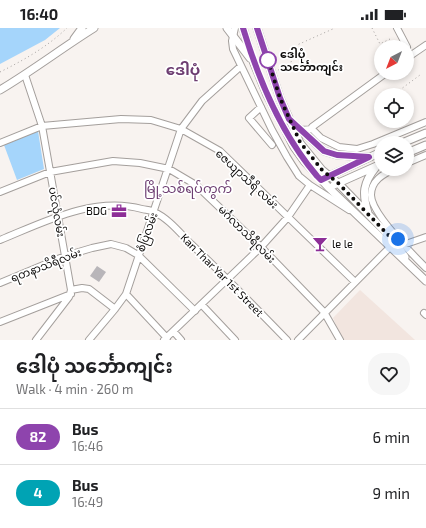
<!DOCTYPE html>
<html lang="en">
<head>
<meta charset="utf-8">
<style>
  body { margin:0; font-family:"Exo 2","Noto Sans Myanmar",sans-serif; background:#f6f6f6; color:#202124; height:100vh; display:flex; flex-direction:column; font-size:15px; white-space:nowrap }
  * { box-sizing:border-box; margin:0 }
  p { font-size:13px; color:#757577 }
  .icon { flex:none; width:22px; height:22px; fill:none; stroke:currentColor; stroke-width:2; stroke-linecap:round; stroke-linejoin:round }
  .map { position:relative; height:312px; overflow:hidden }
  .side { display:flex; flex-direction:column; background:#fff; flex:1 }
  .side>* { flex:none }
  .badge { padding:0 8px; border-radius:13px; font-size:14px; line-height:26px }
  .needle { width:26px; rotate:222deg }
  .controls { position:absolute; left:374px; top:12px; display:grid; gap:8px }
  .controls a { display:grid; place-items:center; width:40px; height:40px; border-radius:50%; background:#fff; box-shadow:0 2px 6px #0003; font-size:20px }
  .you { position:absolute; width:20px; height:20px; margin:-10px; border:3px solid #fff; border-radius:50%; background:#1a73e8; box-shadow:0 0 0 6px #1a73e833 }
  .map>.badge { position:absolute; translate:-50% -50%; box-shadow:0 0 0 2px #fff }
  .round { display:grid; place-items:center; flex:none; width:42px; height:42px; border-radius:16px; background:#f6f6f6 }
  .summary { display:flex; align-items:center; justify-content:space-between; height:68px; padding:0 16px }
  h1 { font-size:19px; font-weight:700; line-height:30px }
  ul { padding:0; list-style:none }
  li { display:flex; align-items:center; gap:12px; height:56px; padding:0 16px; border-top:1px solid #e0e0e0 }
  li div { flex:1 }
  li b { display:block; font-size:15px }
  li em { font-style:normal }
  li .badge { min-width:44px; font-weight:700; text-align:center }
  .status { display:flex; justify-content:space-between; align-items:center; height:28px; padding:0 20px; background:#fff; direction:ltr }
  .status svg { height:11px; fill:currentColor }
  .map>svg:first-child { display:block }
  .built { fill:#f2e5df }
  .water { fill:#a5d5fb }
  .building { fill:#b8b5b9 }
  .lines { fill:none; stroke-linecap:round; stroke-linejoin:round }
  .minor-casing { stroke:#a49f9c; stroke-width:8 }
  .major-casing { stroke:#a49f9c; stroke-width:9 }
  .path { stroke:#a4a09e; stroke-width:1; stroke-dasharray:1 3; stroke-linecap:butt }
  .minor { stroke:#fff; stroke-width:6 }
  .major { stroke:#fff; stroke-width:7 }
  .line-casing { stroke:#fff; stroke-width:9 }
  .line { stroke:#8e44ad; stroke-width:6 }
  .walk { stroke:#0e0c0b; stroke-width:4; stroke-dasharray:0 7.2 }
  .stop-dot { fill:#fff; stroke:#8e44ad; stroke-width:2 }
  .labels { text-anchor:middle; stroke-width:3.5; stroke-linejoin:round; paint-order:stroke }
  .stop-label { font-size:11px; font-weight:bold; fill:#0e0c0b; stroke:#fff; text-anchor:start }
  .street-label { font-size:11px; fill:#0e0c0b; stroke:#fff }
  .poi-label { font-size:11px; fill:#0e0c0b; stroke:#fff; text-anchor:end }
  .quarter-label { font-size:13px; fill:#6d3d71; stroke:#fff }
  .district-label { font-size:15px; font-weight:bold; fill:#6d3d71; stroke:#fff }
</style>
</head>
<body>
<div class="status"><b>16:40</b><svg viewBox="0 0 49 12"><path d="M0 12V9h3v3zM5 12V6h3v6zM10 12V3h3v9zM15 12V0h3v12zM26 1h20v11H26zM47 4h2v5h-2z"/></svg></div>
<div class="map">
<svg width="426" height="312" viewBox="0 0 426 312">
  <rect width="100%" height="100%" fill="#f8f3f0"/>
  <path class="built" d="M360,262l55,50h-72l-10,-22z"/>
  <path class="water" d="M0,0h60l-15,12 -45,24z
    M38,103l6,38 -27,11 -13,-35z"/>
  <path class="building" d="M97,238l9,6 -7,10 -9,-6z"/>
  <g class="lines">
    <g class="minor-casing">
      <path id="minor" d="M235,0l-3,13 1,8 39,81 15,27 12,19 11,9 39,25
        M397,0l10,19
        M407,30l19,-13
        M25,47l17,51 29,164 -2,7 -33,43
        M261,79l-12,11 23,27
        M312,101v-2l74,-54
        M300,102l12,-1 9,9 18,9 18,2 16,-5 53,-22
        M0,115l42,-17 79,-7 30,1 30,9 39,22 135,131
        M407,135l19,-8
        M394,141c-11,5 -23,12 -23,26 0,18 42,60 55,73
        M0,164l50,-20 63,-11 27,2 29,6 27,16 65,62 63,65 16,28
        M0,212c44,-18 93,-44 142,-31 4,1 9,1 12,3 14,6 26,21 37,32 33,31 64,63 96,96
        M403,217l23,-8
        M0,255l65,-27 27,-8 19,-4 15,4 12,7 57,56
        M71,262l11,-2 7,1 26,20
        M126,266l41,44
        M202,277l33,35
        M424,285l2,2
        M0,294l71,-28
        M174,304l7,8
        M89,312l26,-31 11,-15 55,-165 21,-28 39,-35
        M164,312l97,-93 27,-30 22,-32
        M298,312l100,-101"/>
    </g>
    <g class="major-casing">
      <path id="major" d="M227,0l23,30
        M243,0l10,33 14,34 27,52 10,14 25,27 97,93
        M257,0l23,70 20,45 22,27 16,13 30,31 27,28 10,15
        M74,11l8,-11
        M0,62c32,-19 62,-42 94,-62
        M293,95l31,28 13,4 32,2
        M402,115l24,-10
        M407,125l19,-8
        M327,149l54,-25
        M334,157l47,-21
        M368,185c-6,-20 -5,-30 8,-46"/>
    </g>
    <path class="path" d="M372,0l8,16 10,-5
      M278,42l12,-5 7,-20 38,-17
      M0,44c24,-12 47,-25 67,-44
      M393,67l27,-20"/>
    <use href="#minor" class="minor"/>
    <use href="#major" class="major"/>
  </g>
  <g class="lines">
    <g class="line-casing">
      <path id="line" d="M243,0c16,53 38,106 74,148l4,4 48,-23 -32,-2 -13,-4 -35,-32 -9,-21 -23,-70"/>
    </g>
    <use href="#line" class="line"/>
    <path class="walk" d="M268,32l-1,-3 13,41 20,44 22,28 16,13 57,59 3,-3"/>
  </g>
  <defs>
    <g id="office-bare" transform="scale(1.2)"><path d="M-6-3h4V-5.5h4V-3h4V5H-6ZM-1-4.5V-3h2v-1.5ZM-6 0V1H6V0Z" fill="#8d2e97" stroke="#fff" stroke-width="2.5" paint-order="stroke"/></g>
    <g id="bar-bare" transform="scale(1.2)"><path d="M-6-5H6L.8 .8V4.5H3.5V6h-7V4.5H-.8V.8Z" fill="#8d2e97" stroke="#fff" stroke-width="2.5" paint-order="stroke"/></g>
  </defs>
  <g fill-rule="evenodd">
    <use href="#office-bare" x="119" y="183"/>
    <use href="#bar-bare" x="320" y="216"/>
  </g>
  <circle class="stop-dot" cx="268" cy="32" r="8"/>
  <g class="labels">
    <g class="stop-label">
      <text x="280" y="30">ဒေါပုံ<tspan x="280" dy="13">သင်္ဘောကျင်း</tspan></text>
    </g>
    <g class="street-label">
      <text transform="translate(247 151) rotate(43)" y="4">ဇေယျာသီရိ လမ်း</text>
      <text transform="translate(57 184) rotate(80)" y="4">ပင်လုံလမ်း</text>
      <text transform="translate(147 204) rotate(-70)" y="4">စံပြလမ်း</text>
      <text transform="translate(247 206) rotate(45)" y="4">မင်္ဂလာသိရီလမ်း</text>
      <text transform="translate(46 237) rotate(-21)" y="4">ရတနာသိရီလမ်း</text>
      <text transform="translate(222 247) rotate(45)" y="4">Kan Thar Yar 1st Street</text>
    </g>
    <g class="poi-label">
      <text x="107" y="187">BDG</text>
      <text x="332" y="220" text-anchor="start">le le</text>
    </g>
    <g class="quarter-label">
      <text x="188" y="165">မြို့သစ်ရပ်ကွက်</text>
    </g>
    <g class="district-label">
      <text x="183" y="47">ဒေါပုံ</text>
    </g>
  </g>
</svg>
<div class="controls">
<a><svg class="needle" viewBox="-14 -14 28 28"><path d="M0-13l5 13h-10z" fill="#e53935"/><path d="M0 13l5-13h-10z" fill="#757577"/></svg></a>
<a><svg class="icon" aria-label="locate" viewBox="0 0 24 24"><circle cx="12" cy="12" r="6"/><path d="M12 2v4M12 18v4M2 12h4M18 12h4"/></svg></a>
<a><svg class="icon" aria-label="layers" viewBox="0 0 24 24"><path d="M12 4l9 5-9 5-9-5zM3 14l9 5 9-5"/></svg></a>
</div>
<div class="you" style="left:398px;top:211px"></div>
</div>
<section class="side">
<div class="summary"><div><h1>ဒေါပုံ သင်္ဘောကျင်း</h1><p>Walk · 4 min · 260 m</p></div><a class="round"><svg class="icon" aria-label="heart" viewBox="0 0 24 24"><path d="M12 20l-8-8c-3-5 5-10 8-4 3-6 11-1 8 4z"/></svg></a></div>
<ul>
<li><span class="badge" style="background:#8e44ad;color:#fff">82</span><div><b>Bus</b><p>16:46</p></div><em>6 min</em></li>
<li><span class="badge" style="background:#00a3b4;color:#fff">4</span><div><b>Bus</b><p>16:49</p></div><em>9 min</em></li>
</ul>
</section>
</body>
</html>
